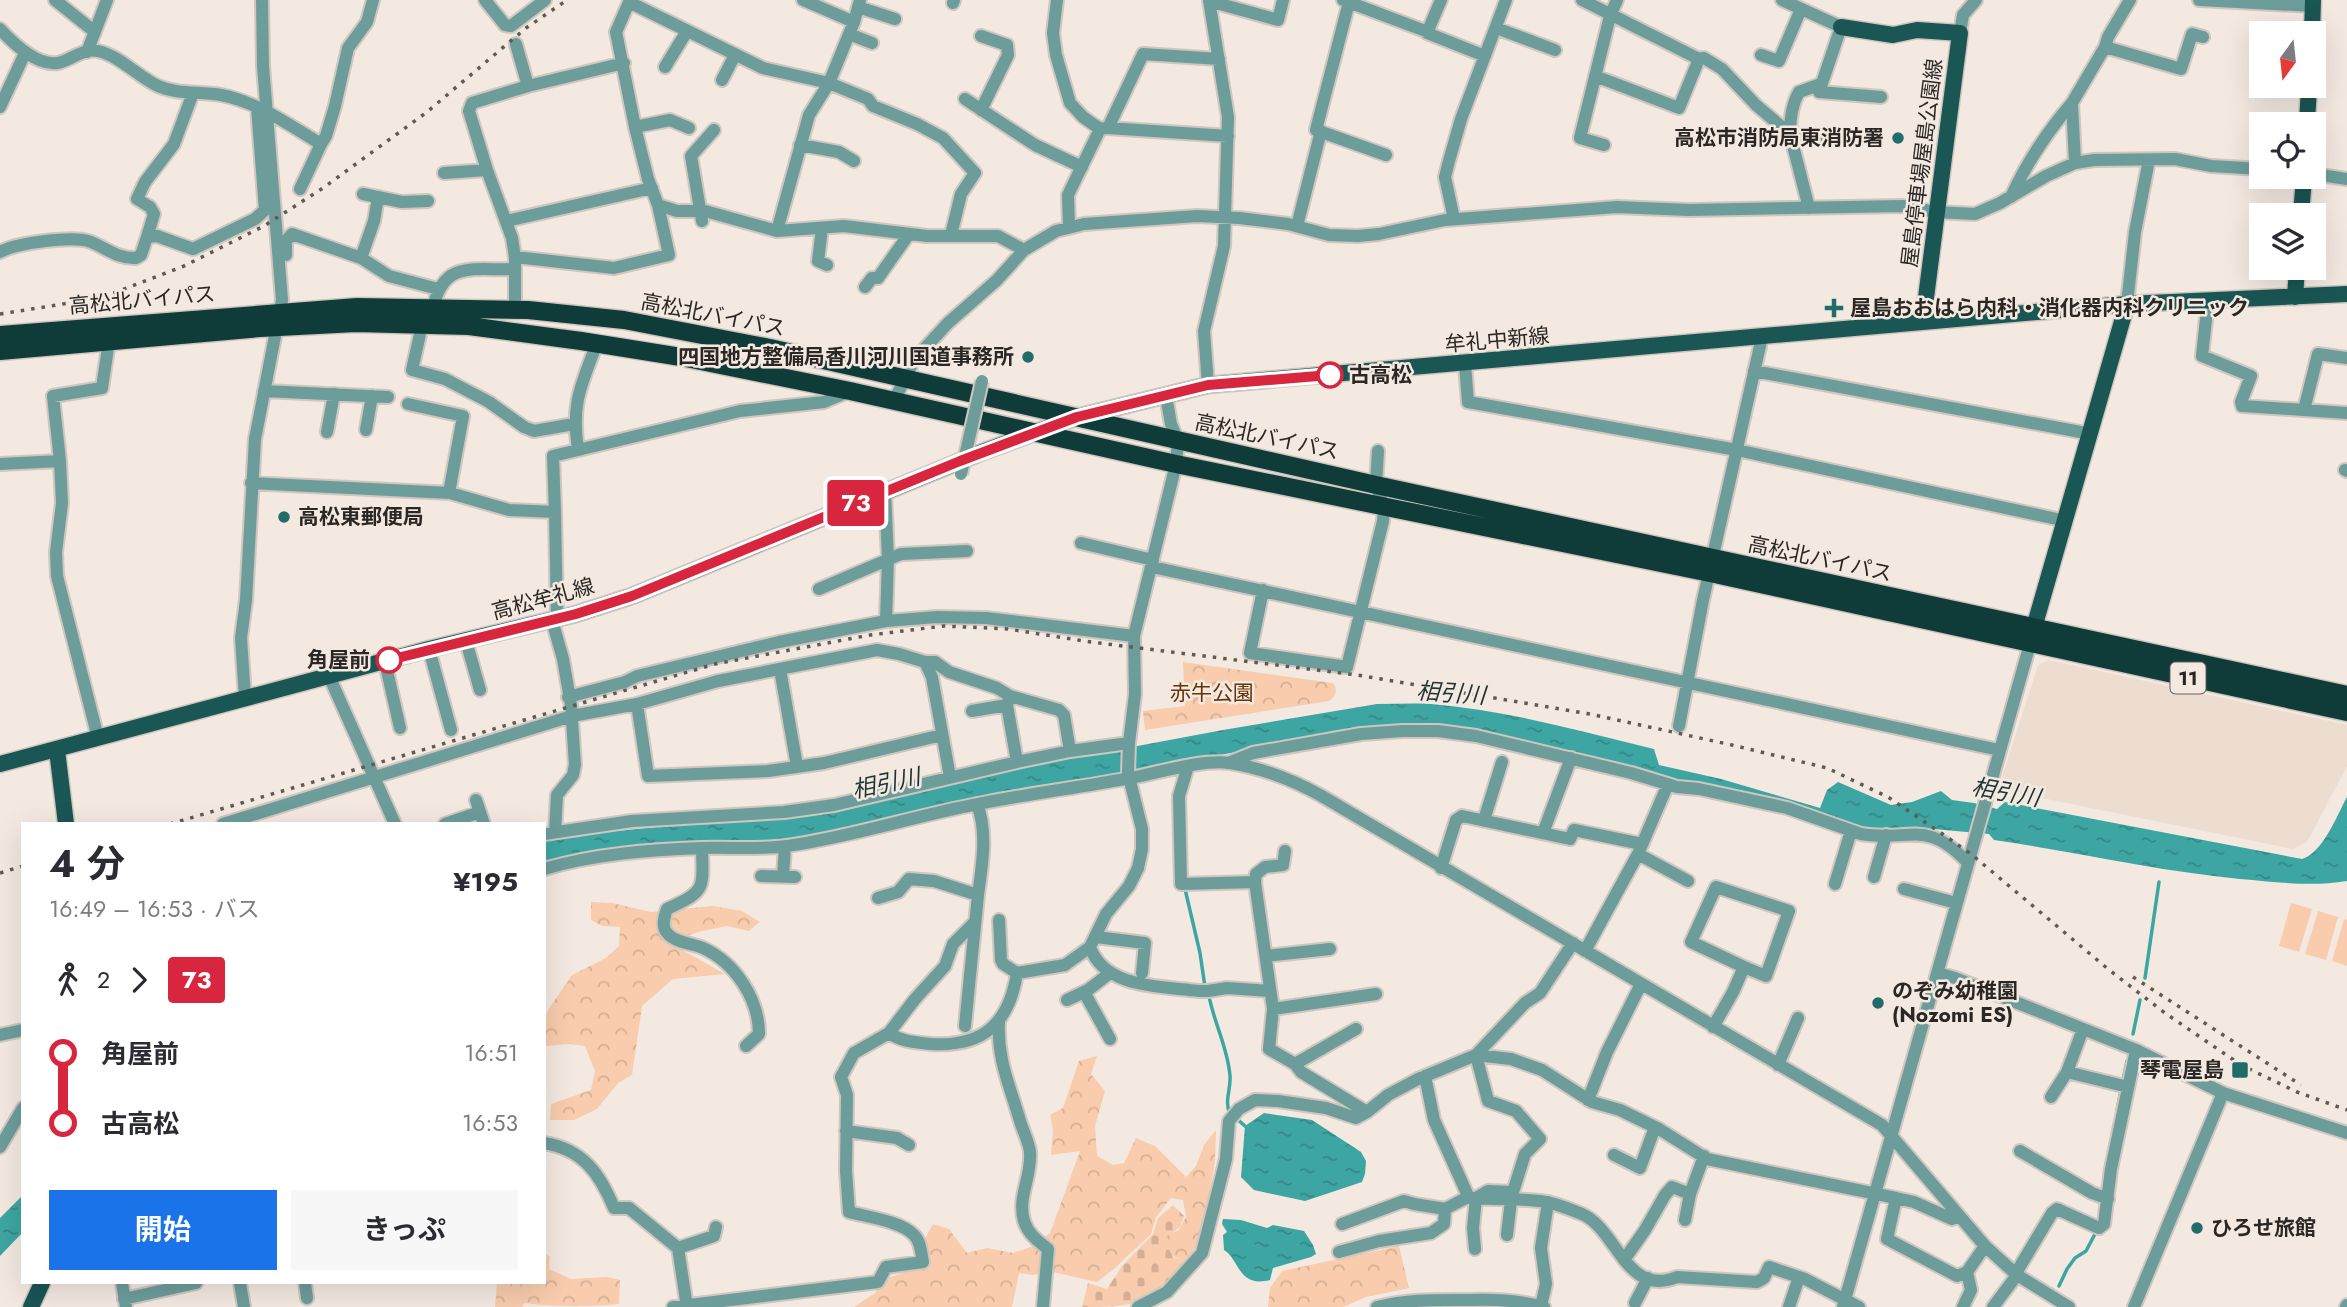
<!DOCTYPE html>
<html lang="ja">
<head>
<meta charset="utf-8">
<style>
  body { margin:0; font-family:Jost,"Noto Sans JP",sans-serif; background:#f7f7f7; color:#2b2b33; height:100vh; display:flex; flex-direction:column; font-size:26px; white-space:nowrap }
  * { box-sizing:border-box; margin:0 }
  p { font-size:23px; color:#7c7c81 }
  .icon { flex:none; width:38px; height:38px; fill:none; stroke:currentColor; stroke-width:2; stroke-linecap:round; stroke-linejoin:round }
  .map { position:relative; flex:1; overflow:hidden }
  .details { position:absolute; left:21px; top:822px; width:525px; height:462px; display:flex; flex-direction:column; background:#fff; border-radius:0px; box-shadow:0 7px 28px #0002 }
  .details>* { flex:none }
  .badge { padding:0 14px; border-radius:5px; font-size:24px; line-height:46px }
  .needle { width:46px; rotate:195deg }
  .tools { position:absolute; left:2249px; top:21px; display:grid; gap:14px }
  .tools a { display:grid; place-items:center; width:77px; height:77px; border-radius:0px; background:#fff; box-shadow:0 7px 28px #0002; font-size:35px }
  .map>.badge { position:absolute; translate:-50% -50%; box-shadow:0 0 0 4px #fff }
  .legs { display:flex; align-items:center; gap:10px; height:77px; padding:0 28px; font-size:23px }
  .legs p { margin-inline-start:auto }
  .headline { display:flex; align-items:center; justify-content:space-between; height:119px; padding:0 28px }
  h1 { font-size:38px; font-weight:700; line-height:52px }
  .action { display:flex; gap:14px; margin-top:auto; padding:14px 28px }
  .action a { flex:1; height:80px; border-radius:0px; background:#1a73e8; color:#fff; font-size:28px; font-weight:700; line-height:80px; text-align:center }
  .action a+a { background:#f7f7f7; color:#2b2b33 }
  ul { padding:0 28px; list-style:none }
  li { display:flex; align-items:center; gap:24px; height:70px; font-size:26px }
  li i { display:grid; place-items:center; width:10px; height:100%; margin:0 9px; background:currentColor }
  li i::after { content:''; width:18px; height:18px; margin:-9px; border:5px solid; border-radius:50%; background:#fff }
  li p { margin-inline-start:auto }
  li:first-child i { background:linear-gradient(#0000 50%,currentColor 0) }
  li:last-child i { background:linear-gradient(currentColor 50%,#0000 0) }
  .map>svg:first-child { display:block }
  .built { fill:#eddcd0 }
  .forest { fill:url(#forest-crowns) }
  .cemetery { fill:url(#cemetery-stones) }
  .pitch { fill:#f8ccad }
  .water { fill:url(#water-ripples) }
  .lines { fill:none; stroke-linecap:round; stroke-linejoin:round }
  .stream { stroke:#3ea6a2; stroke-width:3.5 }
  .minor-casing { stroke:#cfc6bf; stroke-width:16 }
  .major-casing { stroke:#cfc6bf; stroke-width:19 }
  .highway-casing { stroke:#cfc6bf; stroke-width:21 }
  .minor { stroke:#6c9d9b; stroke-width:12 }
  .major { stroke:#1a5654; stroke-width:16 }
  .highway { stroke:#0f3b39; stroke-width:18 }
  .rail { stroke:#605a56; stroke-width:3.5; stroke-dasharray:3.5 7; stroke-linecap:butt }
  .minor-bridge-casing { stroke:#cfc6bf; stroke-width:16; stroke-linecap:butt }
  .minor-bridge { stroke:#6c9d9b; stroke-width:12 }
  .line-1-casing { stroke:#fff; stroke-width:16 }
  .line-1 { stroke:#d7263d; stroke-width:10 }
  .poi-dot { fill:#216c69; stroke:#f3e9e1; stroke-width:2.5 }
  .stop-1-dot { fill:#fff; stroke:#d7263d; stroke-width:3.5 }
  .labels { text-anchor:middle; stroke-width:5; stroke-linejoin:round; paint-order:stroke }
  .shield { fill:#f3e9e1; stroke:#67615d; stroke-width:2 }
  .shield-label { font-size:19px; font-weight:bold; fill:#2b2724 }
  .poi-label { font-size:21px; font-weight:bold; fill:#2b2724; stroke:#f3e9e1; text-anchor:start }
  .street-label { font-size:21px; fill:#2b2724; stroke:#f3e9e1 }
  .stop-label { font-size:21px; font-weight:bold; fill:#2b2724; stroke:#f3e9e1; text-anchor:start }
  .park-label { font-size:21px; fill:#663407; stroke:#f3e9e1 }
  .water-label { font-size:23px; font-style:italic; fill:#1d3433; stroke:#f3e9e1 }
</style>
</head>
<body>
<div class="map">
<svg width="2347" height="1307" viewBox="0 0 2347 1307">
  <defs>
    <pattern id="forest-crowns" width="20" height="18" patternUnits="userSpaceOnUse" patternTransform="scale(1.75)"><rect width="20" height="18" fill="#f8ccad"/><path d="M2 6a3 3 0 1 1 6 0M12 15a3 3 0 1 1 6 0" fill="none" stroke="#d5af95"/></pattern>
    <pattern id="cemetery-stones" width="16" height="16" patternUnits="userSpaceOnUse" patternTransform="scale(1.75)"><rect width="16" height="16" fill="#f8ccad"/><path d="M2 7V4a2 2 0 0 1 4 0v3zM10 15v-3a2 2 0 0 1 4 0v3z" fill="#d5af95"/></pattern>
    <pattern id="water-ripples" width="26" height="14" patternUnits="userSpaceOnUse" patternTransform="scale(1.75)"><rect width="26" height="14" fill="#3ea6a2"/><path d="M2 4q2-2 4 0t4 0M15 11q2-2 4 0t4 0" fill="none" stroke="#348784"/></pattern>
  </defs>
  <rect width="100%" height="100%" fill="#f3e9e1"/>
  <path class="built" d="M2049,660l298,65v41l-40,76 -14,7 -295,-60 40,-124z"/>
  <path class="forest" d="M1183,662l150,21c5,6 3,14 -4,18l-184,29 -2,-19 42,-5z
    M591,902l21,1 39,9 62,-6 29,5 18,11 -11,9 -22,-5 -29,6 -30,10 57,32 -52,5 -31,27 -10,69 -14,8 -21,26 -23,11h-24l1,-16 40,-14 4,-19 -10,-25 -16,-2 -23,2 -2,-1v-24l4,-11 24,-35 34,-17 13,-12 1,-19 -18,-1 -11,-6z
    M1097,1056l-6,18 14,17 -10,35 2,30 16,9 11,-2 12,-25 19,8 31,31 10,-11 8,-21 12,-15 -1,31 -12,73 -12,21 -7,6 -15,-7 -7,-19 16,-4 8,-14 -3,-17 -12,-2 -15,19 -5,17 -37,35 -17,13 -44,-10 -20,3 -14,-2 -7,34h-158l21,-14 13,-15 36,-12 -1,-24 10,-18 16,5 18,24 20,-5 26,5 20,-7 17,-13 30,-82 -29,4 2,-25 -3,-15 13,-7 16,-47z
    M1399,1246l10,42 -43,9 -23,10h-75l2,-19 12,-17z
    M544,1254l6,2 -1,13 22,10 36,-2 13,3 -1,24c-25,3 -68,3 -94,-1l-3,4h-27l2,-24h47z"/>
  <path class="cemetery" d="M1173,1205l11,11 -4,11 -17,12 10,18 11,4c-6,9 -13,21 -20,28 -24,18 -52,18 -82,18l6,-24 19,6 15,-23 31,-32 5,-16z"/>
  <path class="pitch" d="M2291,903l21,6 -13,43 -20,-6z
    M2318,911l20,6 -12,43 -21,-6z
    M2344,919l3,1v46l-15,-5z"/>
  <path class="water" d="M1377,704c18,0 36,-1 54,0 75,6 149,27 223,45l5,16 62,14 99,29 7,-18 11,-8 53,23 21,-3 29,-11 11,9 22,3 23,6 8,-7 297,57c21,-6 35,-44 45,-62v84c-37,6 -70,1 -107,-2 -83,-8 -164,-27 -246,-39l-5,-6 -78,-7 -2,4 -39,1 -140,-43 -59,-10 -20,-8 -28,-7 -146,-32 -185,10 -216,39 -250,54 -91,9 -4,-4 -44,1 -143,25v-26l13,-3 129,-13 108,-8 42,-7 173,-39 214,-40z
    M1264,1113l48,7 49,32 5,9 -1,13 -3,8 -57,19 -51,-11 -13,-13 4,-51z
    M23,1195v37l-23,24v-38z
    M1223,1219l18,1 26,8 6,-3 31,6 9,14 3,9 -5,3 -38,11 -3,12c-32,8 -30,-20 -46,-30l-1,-15 4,-3 -5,-8z"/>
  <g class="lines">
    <path class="stream" d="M1185,889l15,64 5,34
      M2145,978l14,-96
      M1209,996c5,27 19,52 21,80 1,14 -6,25 0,38
      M2133,1034l7,-34
      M2123,1080l4,-19
      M2117,1111l3,-16
      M1237,1119l8,7
      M2059,1286l8,-17 8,-11 11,-7 9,-17"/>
    <g class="minor-casing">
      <path id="minor" d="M55,0l40,32
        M485,0l20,25 6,1 34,-26
        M630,0l-14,32 19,95 13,52 10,26 19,6h28l72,20 67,-5 83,10h71l26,14
        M803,0l51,22
        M1057,0l-4,33 3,22 14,48 13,14 17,12
        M1343,0l85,32
        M1441,0l-14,33 58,23
        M1582,0l117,59 -20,49 -84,-32
        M1782,0l59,27 -22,65 62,5
        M2199,0l114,6
        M1209,1l69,19 5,-20
        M629,2l134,66 66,15 39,16 5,7 44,18 26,14 32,35 -14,21 -10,41
        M1349,2l-33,128 70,25
        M953,3l1,-3
        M858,7l37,12
        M1496,28l59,22
        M0,29c13,14 36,37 58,34 13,-3 25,-15 40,-12 22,5 39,25 60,35 20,9 42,5 63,9 37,7 68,30 100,49l-21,45
        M1960,33l3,-18 13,-15
        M849,34l23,9
        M516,44l12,42
        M2105,47l3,-10 22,-37
        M87,52l20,-52
        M1761,55l18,6 22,-52
        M1219,59l-76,-5 -35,74 120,8
        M1699,59l5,-1 18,11 34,36 34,29 46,2
        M665,67l22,-36
        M722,80l13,-25
        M965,99l70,46 47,22
        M0,107l25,-54
        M981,110l27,-55 -1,-10 -26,-9
        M635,127l35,-7 19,8
        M321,144l5,-8 9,-30 13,-58 19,-26 6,-22
        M800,145l39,7 15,9
        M1604,145l-24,-7 30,-122 7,-16
        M2075,163l-3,-60 33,-56 76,22 11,-35 11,3
        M444,173l43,-3
        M2314,174l33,5
        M363,194l39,8 26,-1
        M2011,197c16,-35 36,-65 61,-94
        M1809,208l-19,-74c0,-14 2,-30 9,-42l22,-8
        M1454,219l-9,-42 4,-16 12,-42 45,-119
        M506,221l146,-33
        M702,221l-11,-65 23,-26
        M1297,226l24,-95
        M1069,227l-1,-32 32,-66 6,-1
        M822,228l-4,33 9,4
        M777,231l32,-116 20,-32 25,-61 6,-22
        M147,237l7,-23 -4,-7 -13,-8 8,-17 29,-38 19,-51
        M0,252c16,-9 74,-17 91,-10 15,6 27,17 45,16l5,-3 6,-18 10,-1 36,13 62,-30 10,-9 -8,-103
        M286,255v-14l6,-7 69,24 28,18 49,13
        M515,257l99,11 55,-13 -11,-50
        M361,258l13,-37 4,-24
        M865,287l7,-9h6l31,-44
        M2208,301l-6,55 49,20 -10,26 1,4 62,4
        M2127,304l8,-72 14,-72
        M433,308c11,-49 40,-37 82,-39
        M515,310v-53l-3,-19 -25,-68 -18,-59 3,-8 56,-17 96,-23
        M419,325l1,9 -8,36 33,9 44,23 35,25 10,4 40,-7
        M2347,358l-29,-4 -14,56 43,3
        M1465,364l3,38 269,48 329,71
        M1754,371l337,63
        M1208,385l-4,-54 20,-85 4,-129 -19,-117
        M264,391l124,6
        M894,401l20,-41 34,-37 49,-43 27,-30 32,-19 28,-7 113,-8 42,2 49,6 41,11 29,1 21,-2 66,-14 172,-13 72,3 214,-4 33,6 39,2 25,-11 46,-27 29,-13 19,-3 81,-1 36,7 50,3
        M408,404l55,12 -14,77
        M366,430l6,-34
        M327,432l7,-38
        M578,450c-7,-47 3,-64 19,-107
        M60,461l2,42 -6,49 1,24 41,162
        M0,464l60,-3 -7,-65 49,-8 7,-47
        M2345,470l2,1
        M251,483l199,10 59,17 46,2 2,107
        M555,512l-2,-56 187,-45 84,-9 26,-11
        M1081,543l72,17
        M1152,567l847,183
        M819,589l82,-35 66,-3
        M1263,590l-13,63 97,14 36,-146 1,-13 -8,-23 2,-34
        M552,620l11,39 8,46 4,60 -2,10 -16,20 -2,37
        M886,621l51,-4 49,1 148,18
        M466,641l14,49
        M429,649l22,81
        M385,662l15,66
        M925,662h10l14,10 48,16 13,8 49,14 5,5 6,36
        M780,669l17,97
        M329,676l66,148
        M1010,696l-3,9 10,57
        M568,697l57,-15 12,-6 142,-34 107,-21 2,-62 -3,-68
        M245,698l-4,-60 5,-38 9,-161 27,-139 -19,-234 -1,-66
        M637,704l11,72 120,-5 56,-8 118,-28
        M972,711l35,-6
        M1679,726l24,-126 59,-263
        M1228,763l25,-10 108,-19 41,-3h36l38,5 155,37 46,14 22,2 88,19 74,26c49,8 65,-16 107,29
        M1188,766l-9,30 2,88 74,-2 18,127 -4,40 26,15 61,-35
        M476,800l8,24
        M1484,820l18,-58
        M223,824l349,-108 65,-12 81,-23 159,-31 22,4 26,8 7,15 18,100
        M445,824l35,-12
        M1543,833l28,-75
        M544,834l88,-13 152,-9 50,-7 183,-43 53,-11 59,-8
        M702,848c1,42 4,43 -35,61 -2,6 -5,15 -2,21 7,13 27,13 38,18 33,15 56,52 56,86l-13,12
        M1638,854l50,27
        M1441,868l15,-48 6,-4 108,23 4,-9 68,14
        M544,869c51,-15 105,-19 158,-21 28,-1 56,2 85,-2 64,-9 127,-30 191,-42 49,-10 98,-16 147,-25 31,-5 74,-20 105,-16 32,5 61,16 90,32l562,330 103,121 32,29 52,32
        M761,876l34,1
        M783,876l2,-29
        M1874,877l12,-42
        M1255,882l1,-8 9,-7 18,-2 2,-14
        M1835,884l16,-53
        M1904,889l52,14
        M878,898l20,-6 11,-13 25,2 44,14c4,-29 10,-63 -1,-91
        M999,920l2,40 2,4 14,9
        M1096,937l49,6 -3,30
        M1090,947c15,42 72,39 109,44h9l19,-3 43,3
        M1585,951l53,-97 30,-70
        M1266,956l64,-7
        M1938,973l17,5 181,72 87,43 124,40
        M1084,992l26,47
        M1067,1000l21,-10 22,-17
        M1273,1009l103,-15
        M999,1022c-2,38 11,64 21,99 3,10 9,21 10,31 2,25 -13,45 -6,69 4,13 14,20 24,28l-5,58
        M965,1026l13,-131
        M1713,1027l20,-35 11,-25 22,9 23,-65 -73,-24 -25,55 53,25
        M889,1033c13,9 26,9 42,11 52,3 78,-20 86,-71l48,-8 25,-18 16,-33 23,-28 9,-18 4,-19v-20l-14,-56 1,-30 6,-49 -1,-58 42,-172 2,-23 -7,-17 -5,-28
        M0,1035l23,-5
        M1295,1064l6,8 66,40 21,-17 30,-16 58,-24 35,4 31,11 50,32 28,8 39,19 48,30 189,39 -9,41 70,37 10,-4
        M1778,1065l20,-47
        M2067,1072l61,15
        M1425,1076l9,44 35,78
        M2051,1097l16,-25 16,-43
        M1588,1100l19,-48 34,-68
        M846,1131l51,7 12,7
        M544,1143c39,6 56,31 70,65h15l49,40 9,59
        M0,1147l23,-39
        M2020,1151l72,42 16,6
        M1614,1155l26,13 15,-41
        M1896,1198l18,4 38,17 7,-3
        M1685,1220l5,-26
        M1342,1224l62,-23 10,3 31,5 21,-11h10l12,-7 25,1 12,-38 15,-15 -24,-28 -28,-10 -12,-46 49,-52 15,-10 33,-50
        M1507,1235l4,-35
        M678,1248l36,-12 2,-9
        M1475,1249l-2,-21 3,-30c23,2 47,0 70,4 12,2 25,8 36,12 35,15 44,84 95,63l80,5 7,-4 5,-11 36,12 54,28
        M1339,1252l40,-11 52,-8 13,-9 1,-15
        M1624,1260l21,-30 20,-35 7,-8 18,7 14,-38
        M122,1283l4,24
        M240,1283l4,24
        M305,1283l2,15
        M124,1299l72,-16
        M1635,1303l13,-25
        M1541,1306l5,-22 -5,-36 7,-46
        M673,1307l205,-25 8,-15 37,-5c-2,-9 -2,-20 -9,-27 -13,-14 -47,-18 -65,-23l-3,-41 1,-76 -6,-18 13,-24 35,-20 26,-34 30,-33 8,-22 21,-21
        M1138,1307l29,-15 35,-39 24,-94 3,-38 10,-12 16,-9 23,1 48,7 30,10 11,-6
        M1377,1307c33,-8 59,-7 92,-7 26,-1 49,0 75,7
        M1789,1307l10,-30
        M1843,1307l187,-663
        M1963,1307l8,-17 -4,-18 18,-26
        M1993,1307l24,-32 2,-7 33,-55 5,-4 42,19 5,-4 7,-55 25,-119
        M2134,1307l89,-214
        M2346,1307l1,-2"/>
    </g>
    <g class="major-casing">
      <path id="major" d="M1841,27l52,8 24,-5 43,3 -37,288
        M2312,33l1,-33
        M2307,124l2,-38
        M2301,215l3,-38
        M2295,297l2,-29
        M2031,638l96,-334
        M57,750l9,74
        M0,764l429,-115 147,-35 56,-18 353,-145 92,-34 131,-32 919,-81 220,-10
        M31,1307l11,-24"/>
    </g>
    <g class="highway-casing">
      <path id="highway" d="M0,335l357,-28 171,3 96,10 146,28 606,137 971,210
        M0,351l260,-23 96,-5 113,3 112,15 100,16 169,34 326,73 534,109 637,139"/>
    </g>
    <use href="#minor" class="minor"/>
    <use href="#major" class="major"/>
    <use href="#highway" class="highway"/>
    <path class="rail" d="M0,314l101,-16 83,-32 80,-40 59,-38 104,-76 99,-84 41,-28
      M170,824l545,-160 155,-29 74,-9 64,3 83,13 266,33 233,39 142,31 95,23 61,29 56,38 27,19 137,115 57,44 76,52 56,27 50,18
      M0,873l23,-7
      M2133,977l168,108"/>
    <g class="minor-bridge-casing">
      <path id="minor-bridge" d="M961,474l21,-93"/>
    </g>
    <use href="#minor-bridge" class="minor-bridge"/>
  </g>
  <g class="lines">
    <g class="line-1-casing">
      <path id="line-1" d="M389,660l187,-46 56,-18 328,-135 117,-44 131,-32 122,-10"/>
    </g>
    <use href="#line-1" class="line-1"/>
  </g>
  <g class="poi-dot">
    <circle cx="1898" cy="138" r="7"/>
    <path d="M1830.5 297.5h7v7h7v7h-7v7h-7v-7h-7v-7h7z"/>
    <circle cx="1028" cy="357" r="7"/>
    <circle cx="284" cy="517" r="7"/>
    <circle cx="1878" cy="1003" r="7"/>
    <rect x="2231" y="1061" width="18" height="18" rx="3.5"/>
    <circle cx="2197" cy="1228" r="7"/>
  </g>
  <g class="stop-1-dot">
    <circle cx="1330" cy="375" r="12"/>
    <circle cx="389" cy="660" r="12"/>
  </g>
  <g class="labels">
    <rect class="shield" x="2170.5" y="662.5" width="35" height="31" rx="5"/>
    <g class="shield-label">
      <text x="2188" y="685">11</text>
    </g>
    <g class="poi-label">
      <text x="1884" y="145" text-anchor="end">高松市消防局東消防署</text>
      <text x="1850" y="315">屋島おおはら内科・消化器内科クリニック</text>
      <text x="1014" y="364" text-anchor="end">四国地方整備局香川河川国道事務所</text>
      <text x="298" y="524">高松東郵便局</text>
      <text x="1892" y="998">のぞみ幼稚園<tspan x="1892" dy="24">(Nozomi ES)</tspan></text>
      <text x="2224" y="1077" text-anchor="end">琴電屋島</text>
      <text x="2211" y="1235">ひろせ旅館</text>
    </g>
    <g class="street-label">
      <text transform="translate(1922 163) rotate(-83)" y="7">屋島停車場屋島公園線</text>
      <text transform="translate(142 300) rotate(-5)" y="7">高松北バイパス</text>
      <text transform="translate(713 315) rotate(11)" y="7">高松北バイパス</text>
      <text transform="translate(1497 340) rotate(-5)" y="7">牟礼中新線</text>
      <text transform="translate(1267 437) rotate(12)" y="7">高松北バイパス</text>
      <text transform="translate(1820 559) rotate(12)" y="7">高松北バイパス</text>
      <text transform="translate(543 599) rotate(-15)" y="7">高松牟礼線</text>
    </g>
    <g class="stop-label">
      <text x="1349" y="382">古高松</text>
      <text x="370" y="667" text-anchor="end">角屋前</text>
    </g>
    <g class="park-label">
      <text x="1212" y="700">赤牛公園</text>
    </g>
    <g class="water-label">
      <text transform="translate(1451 693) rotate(4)" y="8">相引川</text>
      <text transform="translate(886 783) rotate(-12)" y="8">相引川</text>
      <text transform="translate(2006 792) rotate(10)" y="8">相引川</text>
    </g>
  </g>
</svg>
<div class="tools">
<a><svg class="needle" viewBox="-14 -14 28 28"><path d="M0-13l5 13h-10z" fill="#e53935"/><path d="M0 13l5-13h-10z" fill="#7c7c81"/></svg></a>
<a><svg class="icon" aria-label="locate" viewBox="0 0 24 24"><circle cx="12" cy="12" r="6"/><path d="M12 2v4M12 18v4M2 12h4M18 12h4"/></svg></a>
<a><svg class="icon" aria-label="layers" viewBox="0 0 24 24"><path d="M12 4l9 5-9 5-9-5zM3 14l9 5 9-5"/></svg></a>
</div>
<b class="badge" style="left:856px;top:503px;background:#d7263d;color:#fff">73</b>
<section class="details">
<div class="headline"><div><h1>4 分</h1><p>16:49 – 16:53 · バス</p></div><b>¥195</b></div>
<div class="legs"><svg class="icon" aria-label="walk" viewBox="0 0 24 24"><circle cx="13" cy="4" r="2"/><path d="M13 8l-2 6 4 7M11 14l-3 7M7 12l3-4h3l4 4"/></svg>2<svg class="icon" aria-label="forward" viewBox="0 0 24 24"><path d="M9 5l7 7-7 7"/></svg><b class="badge" style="background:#d7263d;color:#fff">73</b></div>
<ul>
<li><i style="color:#d7263d"></i><b>角屋前</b><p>16:51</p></li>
<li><i style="color:#d7263d"></i><b>古高松</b><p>16:53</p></li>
</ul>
<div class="action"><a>開始</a><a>きっぷ</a></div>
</section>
</div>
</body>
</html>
